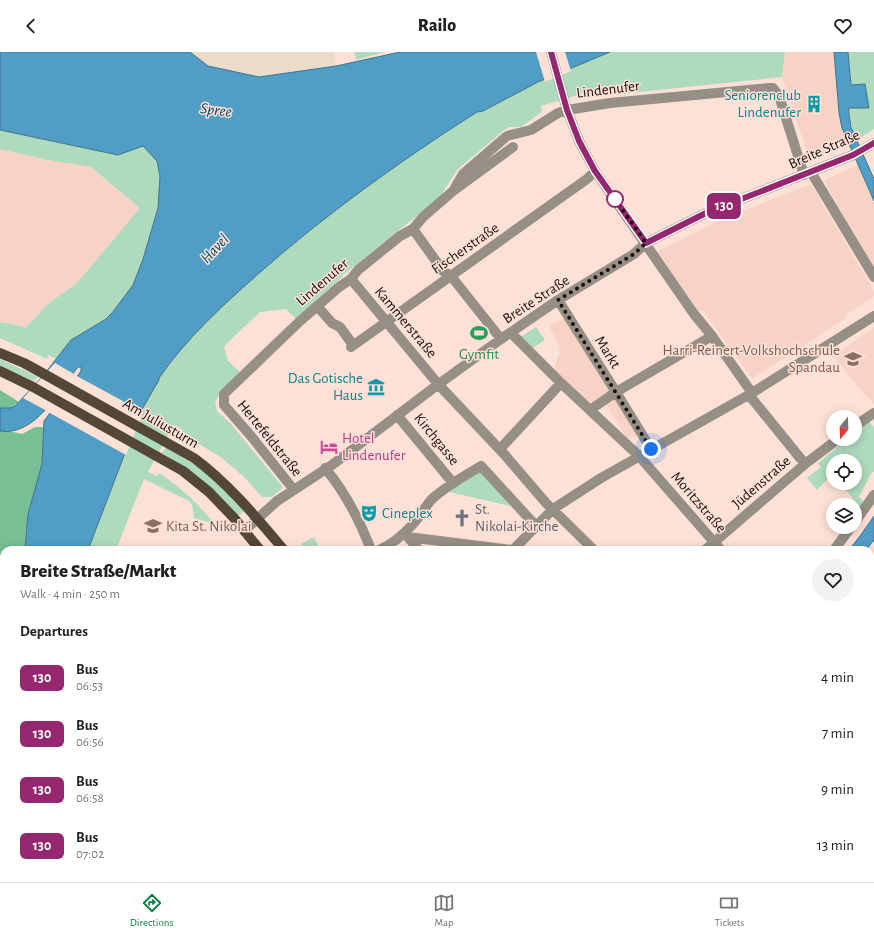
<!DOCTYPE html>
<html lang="en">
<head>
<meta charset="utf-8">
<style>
  body { margin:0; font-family:"Alegreya Sans",sans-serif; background:#f2f2f2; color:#202124; height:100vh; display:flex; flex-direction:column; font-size:15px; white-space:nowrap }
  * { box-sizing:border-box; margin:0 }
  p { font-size:13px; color:#757577 }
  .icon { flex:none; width:22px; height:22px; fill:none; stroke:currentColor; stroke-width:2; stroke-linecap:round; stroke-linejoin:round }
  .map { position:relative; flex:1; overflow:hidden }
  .panel { position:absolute; left:0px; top:494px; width:874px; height:336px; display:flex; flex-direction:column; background:#fff; border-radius:12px 12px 0 0; box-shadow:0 2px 10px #0003 }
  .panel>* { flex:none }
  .badge { padding:0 8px; border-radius:6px; font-size:14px; line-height:26px }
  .needle { width:26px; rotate:199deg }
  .controls { position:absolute; left:826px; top:358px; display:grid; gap:8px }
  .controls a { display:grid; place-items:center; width:36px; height:36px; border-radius:50%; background:#fff; box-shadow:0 2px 10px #0003; font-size:20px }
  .you { position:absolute; width:20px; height:20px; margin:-10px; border:3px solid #fff; border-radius:50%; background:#1a73e8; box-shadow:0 0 0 6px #1a73e833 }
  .map>.badge { position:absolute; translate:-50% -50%; box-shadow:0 0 0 2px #fff }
  h2 { padding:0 20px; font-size:15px; line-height:36px }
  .round { display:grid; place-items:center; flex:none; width:42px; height:42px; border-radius:21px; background:#f2f2f2 }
  .overview { display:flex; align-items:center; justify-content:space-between; height:68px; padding:0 20px }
  h1 { font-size:19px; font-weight:800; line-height:30px }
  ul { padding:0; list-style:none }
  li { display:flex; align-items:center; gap:12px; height:56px; padding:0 20px }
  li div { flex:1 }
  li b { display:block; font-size:15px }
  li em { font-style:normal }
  li .badge { min-width:44px; font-weight:700; text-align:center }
  header { display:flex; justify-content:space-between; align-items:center; height:52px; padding:0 20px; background:#fff; font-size:18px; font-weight:800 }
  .tab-bar { display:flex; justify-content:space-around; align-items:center; height:56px; border-top:1px solid #e0e0e0; background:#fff; font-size:11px; color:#757577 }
  .tab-bar a { display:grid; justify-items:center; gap:2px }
  .tab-bar .on { color:#0b8043 }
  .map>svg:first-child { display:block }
  .built { fill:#f7d3c5 }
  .industrial { fill:#eadcc9 }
  .green { fill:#aedabe }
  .forest { fill:#77bf95 }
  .water { fill:#509dc5; stroke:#40738e }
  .pier { fill:#fee1d6 }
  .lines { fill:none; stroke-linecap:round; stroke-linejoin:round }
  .minor { stroke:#968f86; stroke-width:10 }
  .major { stroke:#544737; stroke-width:10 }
  .line-casing { stroke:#fff; stroke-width:9 }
  .line { stroke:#95276e; stroke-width:6 }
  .walk { stroke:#19100c; stroke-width:4; stroke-dasharray:0 7.2 }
  .stop-dot { fill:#fff; stroke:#95276e; stroke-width:2 }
  .labels { text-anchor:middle; stroke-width:3; stroke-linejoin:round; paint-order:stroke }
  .street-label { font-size:15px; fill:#19100c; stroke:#fee1d6 }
  .culture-label { font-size:15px; fill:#0d838f; stroke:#fee1d6; text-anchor:end }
  .education-label { font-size:15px; fill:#785e54; stroke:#fee1d6; text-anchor:end }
  .leisure-label { font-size:15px; fill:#27864d; stroke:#fee1d6 }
  .hotel-label { font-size:15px; fill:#b23c85; stroke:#fee1d6; text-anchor:start }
  .worship-label { font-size:15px; fill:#5b616d; stroke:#fee1d6; text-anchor:start }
  .water-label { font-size:16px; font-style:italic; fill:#084a65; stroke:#fee1d6 }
</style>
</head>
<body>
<header><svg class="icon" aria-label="back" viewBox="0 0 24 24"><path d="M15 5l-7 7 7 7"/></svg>Railo<svg class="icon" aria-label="heart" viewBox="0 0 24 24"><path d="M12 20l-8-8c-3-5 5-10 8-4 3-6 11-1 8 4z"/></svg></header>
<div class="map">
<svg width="874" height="830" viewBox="0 0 874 830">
  <rect width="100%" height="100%" fill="#fee1d6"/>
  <path class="built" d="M785,0h49l5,61 3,15 6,15 -36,16 -3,-1 -27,-81z
    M0,97l48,11 43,7 49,41 -63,75 -27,19 -24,25 -26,-5z
    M858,113l16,36v73l-50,-94z
    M811,132l63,107v5l-29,20 1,2 -94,61 -50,-70 -3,2 -43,-59 70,-35 16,-7 1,1z
    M566,265l73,119 -12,2 -22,-35 -12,3 -39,-35 6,-23 -11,-22z
    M874,275v77l-15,-16 -25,-32z
    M148,826h103l-2,4h-102l-1,-2z
    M641,826h184l2,4h-184z"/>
  <path class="industrial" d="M190,0h144l2,14 -77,11 -51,-11z"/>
  <path class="green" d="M354,0h31l-29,8z
    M610,0h175l-3,25 -191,20 -2,-5 -48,14 1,6 -21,15h-12l-6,4 -45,38 -19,29 -91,73 -52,48 -10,-10 -26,3 -36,34 4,15 12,11 -17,17 -8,13 2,9 13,12 52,63v3l-11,8h-9l-18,-20 -22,-19 -41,-25 2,-3 -9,-5 -26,47 9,4 2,-3c22,14 39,31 56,51l-21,-6 -2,-13 -3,-4 -45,-22 -28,71h-28l53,-139 18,-31v-2l27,-34 30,-31 30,-29 73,-61 81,-61 77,-50 6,-1 55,-29z
    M848,0h26v77l-17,11c-11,-25 -6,-31 -6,-56 0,-11 -2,-21 -3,-32z
    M0,58l143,35 14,16 3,15 -2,32 -19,62 -6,15 -21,28 -6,6 -35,21 -14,20 -8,-5 -2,4 -47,-21v-16l26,5 24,-25 27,-19 63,-75 -49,-41 -43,-7 -48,-11z
    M536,275l9,13 -17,11 -9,-13z
    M0,307l38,18 -5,4 -33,-15z
    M869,369l5,6v45h-2l-13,25 4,4 -3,6 -20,-24h15v-22h-22v13l-16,16 -10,-12 14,-11 -3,-4 29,-24h8v-7z
    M166,395l32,20 16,12 31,31 -7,6c-25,-27 -43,-44 -76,-63z
    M479,417l32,35 -1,2 -65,-15z
    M314,485l6,13h-13l-6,-6z
    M67,826h81l-2,2 1,2h-79z
    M296,826h81l-8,4h-75z
    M477,826h116l-1,4h-114z"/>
  <path class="forest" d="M0,338l19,12 -9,6h-10z
    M35,375h9l-2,37 -14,50 -3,36h-21v220l-4,17v-356h9l13,3z"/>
  <path class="water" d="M0,0h190l18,14 51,11 77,-11 64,-14h210l-72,30 -55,29 -6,1c-77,49 -151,102 -220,163 -35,31 -71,64 -98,103v2l-18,31 -53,139h-63l3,-36 14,-50 2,-43 37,-50v-4h-3c-18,23 -43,70 -78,64v-23h10l5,-2 27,-29 29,-37 35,-21 6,-6 21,-28 10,-26 15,-51 2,-32 -3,-15 -14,-15 -25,9 -118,-25z
    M834,0h14l3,33 14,-1 4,24h-20v6l2,13 23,52v22l-32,-73 -3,-15z
    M874,464v24l-8,10h-17l11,-14z
    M3,724h1v33l-2,10h2v59h63l1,4h-68v-95z"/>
  <path class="pier" d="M536,0h29l6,19 -26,11z
    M55,311l19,11 -27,37 -24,-13z
    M75,323l68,37 -17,43 -78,-43z"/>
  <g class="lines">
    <path class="minor" d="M551,0l16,58 12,31 16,30 99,143 18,22 40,57
      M811,120l63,105
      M455,136l8,-14 44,-38 24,-6 27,-17 9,-3 43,-7 159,-15h4l6,8 25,79
      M413,177l30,42 8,5 50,63
      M351,227l87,105 66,70 42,49 48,47
      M558,248l58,92 -26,18
      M317,254l15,17 8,4 13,18
      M511,281l50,50 78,73 82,94
      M351,295l236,-168 8,-8
      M749,343l56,69
      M397,363l56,68
      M855,374l19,-13
      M500,397l61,-66
      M651,397l-35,-57 96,-56
      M325,416c20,24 35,53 46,82
      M294,438l-43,-54 -27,-31v-11l75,-72 40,-35 12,-8 7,-9 42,-34 13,-7 10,-12 30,-26 60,-44
      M855,470l19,-27
      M244,479l33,-30 55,-36 104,-79 65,-47 57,-39 76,-46 12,-11 60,-30 147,-58 21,-12
      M406,483l13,15
      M408,485l104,13
      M379,498c12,-5 25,-16 34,-26 7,-8 12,-17 19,-25 14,-13 32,-23 49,-33l55,60
      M513,498l40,-41 48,-31 151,-85 122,-77
      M705,498l100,-86 33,-25
      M834,498l17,-23
      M870,670l4,4"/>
    <path class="major" d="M0,301l24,10 20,11 150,84c35,26 62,59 90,92
      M0,319l33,16 150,84 26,21 25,26 26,32
      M870,597l4,-6
      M870,628l4,-5
      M468,826v4
      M442,830l4,-4
      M603,830l1,-4"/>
  </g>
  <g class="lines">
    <g class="line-casing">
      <path id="line" d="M551,0l16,58 12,31 16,30 51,72 60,-30 147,-58 21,-12"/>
    </g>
    <use href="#line" class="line"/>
    <path class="walk" d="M615,147l31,44 -12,11 -76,46 93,149"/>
  </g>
  <defs>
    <g id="building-bare" transform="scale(1.38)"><path d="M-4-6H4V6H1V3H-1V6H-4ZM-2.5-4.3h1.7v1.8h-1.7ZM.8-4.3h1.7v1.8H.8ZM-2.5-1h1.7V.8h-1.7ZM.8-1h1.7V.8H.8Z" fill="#0f9aa8" stroke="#fee1d6" stroke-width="2.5" paint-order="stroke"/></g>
    <g id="stadium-bare" transform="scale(1.38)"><path d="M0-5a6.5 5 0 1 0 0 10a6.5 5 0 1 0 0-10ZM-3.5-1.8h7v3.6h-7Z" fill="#2e9e5b" stroke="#fee1d6" stroke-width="2.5" paint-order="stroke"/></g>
    <g id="university-bare" transform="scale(1.38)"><path d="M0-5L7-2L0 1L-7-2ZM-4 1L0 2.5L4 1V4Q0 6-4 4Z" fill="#8d6e63" stroke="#fee1d6" stroke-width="2.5" paint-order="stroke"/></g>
    <g id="museum-bare" transform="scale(1.38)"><path d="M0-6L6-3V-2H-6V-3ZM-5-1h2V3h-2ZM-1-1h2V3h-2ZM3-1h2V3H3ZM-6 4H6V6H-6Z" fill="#0f9aa8" stroke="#fee1d6" stroke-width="2.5" paint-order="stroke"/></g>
    <g id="hotel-bare" transform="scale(1.38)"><path d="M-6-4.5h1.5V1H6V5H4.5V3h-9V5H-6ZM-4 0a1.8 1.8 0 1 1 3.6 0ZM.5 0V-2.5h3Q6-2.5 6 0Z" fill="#d1479c" stroke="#fee1d6" stroke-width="2.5" paint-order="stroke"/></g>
    <g id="theatre-bare" transform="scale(1.38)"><path d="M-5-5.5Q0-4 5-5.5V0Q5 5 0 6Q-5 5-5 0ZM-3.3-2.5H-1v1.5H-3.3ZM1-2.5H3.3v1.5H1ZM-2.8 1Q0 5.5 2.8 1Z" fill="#0f9aa8" stroke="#fee1d6" stroke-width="2.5" paint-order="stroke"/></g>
    <g id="church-bare" transform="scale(1.38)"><path d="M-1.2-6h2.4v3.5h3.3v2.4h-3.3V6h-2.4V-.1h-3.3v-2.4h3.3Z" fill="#6b7280" stroke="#fee1d6" stroke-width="2.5" paint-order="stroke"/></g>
    <g id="school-bare" transform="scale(1.38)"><path d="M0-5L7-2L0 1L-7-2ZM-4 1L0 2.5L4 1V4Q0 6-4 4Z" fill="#8d6e63" stroke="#fee1d6" stroke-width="2.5" paint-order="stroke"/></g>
  </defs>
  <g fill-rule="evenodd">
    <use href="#building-bare" x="814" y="52"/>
    <use href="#stadium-bare" x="479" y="281"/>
    <use href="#university-bare" x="853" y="307"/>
    <use href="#museum-bare" x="376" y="335"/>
    <use href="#hotel-bare" x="329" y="395"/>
    <use href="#theatre-bare" x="369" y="461"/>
    <use href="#church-bare" x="462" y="466"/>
    <use href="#school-bare" x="153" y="474"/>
  </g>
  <circle class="stop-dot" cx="615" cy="147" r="8"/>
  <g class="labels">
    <g class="street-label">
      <text transform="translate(608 37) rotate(-7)" y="5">Lindenufer</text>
      <text transform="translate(824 97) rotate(-24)" y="5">Breite Straße</text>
      <text transform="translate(465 196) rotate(-35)" y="5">Fischerstraße</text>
      <text transform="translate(322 230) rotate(-41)" y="5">Lindenufer</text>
      <text transform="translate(536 247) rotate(-33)" y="5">Breite Straße</text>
      <text transform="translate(406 270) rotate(50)" y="5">Kammerstraße</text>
      <text transform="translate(608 300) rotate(58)" y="5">Markt</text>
      <text transform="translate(161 371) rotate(30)" y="5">Am Juliusturm</text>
      <text transform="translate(270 386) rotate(51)" y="5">Hertefeldstraße</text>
      <text transform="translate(437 387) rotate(51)" y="5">Kirchgasse</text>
      <text transform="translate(761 430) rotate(-41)" y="5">Jüdenstraße</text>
      <text transform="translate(699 450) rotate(49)" y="5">Moritzstraße</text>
    </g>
    <g class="culture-label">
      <text x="801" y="48">Seniorenclub<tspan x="801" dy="17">Lindenufer</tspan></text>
      <text x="363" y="331">Das Gotische<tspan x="363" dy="17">Haus</tspan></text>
      <text x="382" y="466" text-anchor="start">Cineplex</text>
    </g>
    <g class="education-label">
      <text x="840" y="303">Harri-Reinert-Volkshochschule<tspan x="840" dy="17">Spandau</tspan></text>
      <text x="166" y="479" text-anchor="start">Kita St. Nikolai</text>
    </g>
    <g class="leisure-label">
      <text x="479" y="307">Gymfit</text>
    </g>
    <g class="hotel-label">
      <text x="342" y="391">Hotel<tspan x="342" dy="17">Lindenufer</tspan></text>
    </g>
    <g class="worship-label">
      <text x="475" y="462">St.<tspan x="475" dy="17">Nikolai-Kirche</tspan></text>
    </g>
    <g class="water-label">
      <text transform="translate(216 57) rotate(7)" y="6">Spree</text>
      <text transform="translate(214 196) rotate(-47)" y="6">Havel</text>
    </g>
  </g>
</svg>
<div class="controls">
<a><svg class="needle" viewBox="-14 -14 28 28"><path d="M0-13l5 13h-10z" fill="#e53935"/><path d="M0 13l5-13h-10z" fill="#757577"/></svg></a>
<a><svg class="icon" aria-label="locate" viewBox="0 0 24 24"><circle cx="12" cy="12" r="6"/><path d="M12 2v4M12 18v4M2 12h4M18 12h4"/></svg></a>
<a><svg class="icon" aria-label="layers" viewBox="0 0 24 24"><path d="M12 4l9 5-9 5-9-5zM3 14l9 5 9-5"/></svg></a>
</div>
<div class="you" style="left:651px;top:397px"></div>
<b class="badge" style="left:724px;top:154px;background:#95276e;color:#fff">130</b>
<section class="panel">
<div class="overview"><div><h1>Breite Straße/Markt</h1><p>Walk · 4 min · 250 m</p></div><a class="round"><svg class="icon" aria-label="heart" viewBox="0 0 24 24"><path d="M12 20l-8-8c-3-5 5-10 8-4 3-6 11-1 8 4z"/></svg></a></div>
<h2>Departures</h2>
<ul>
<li><span class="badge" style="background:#95276e;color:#fff">130</span><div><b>Bus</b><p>06:53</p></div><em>4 min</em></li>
<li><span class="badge" style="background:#95276e;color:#fff">130</span><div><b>Bus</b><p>06:56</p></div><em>7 min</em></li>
<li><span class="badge" style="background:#95276e;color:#fff">130</span><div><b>Bus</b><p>06:58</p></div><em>9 min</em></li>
<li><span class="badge" style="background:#95276e;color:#fff">130</span><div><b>Bus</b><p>07:02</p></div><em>13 min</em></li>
</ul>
</section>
</div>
<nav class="tab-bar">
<a class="on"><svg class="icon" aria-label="directions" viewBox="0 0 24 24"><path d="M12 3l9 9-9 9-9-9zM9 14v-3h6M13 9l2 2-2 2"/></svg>Directions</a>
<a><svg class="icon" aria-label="map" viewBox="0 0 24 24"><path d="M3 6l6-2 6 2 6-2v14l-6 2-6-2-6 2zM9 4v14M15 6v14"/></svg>Map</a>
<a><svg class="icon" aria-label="tickets" viewBox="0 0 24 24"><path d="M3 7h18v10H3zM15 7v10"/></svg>Tickets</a>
</nav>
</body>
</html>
